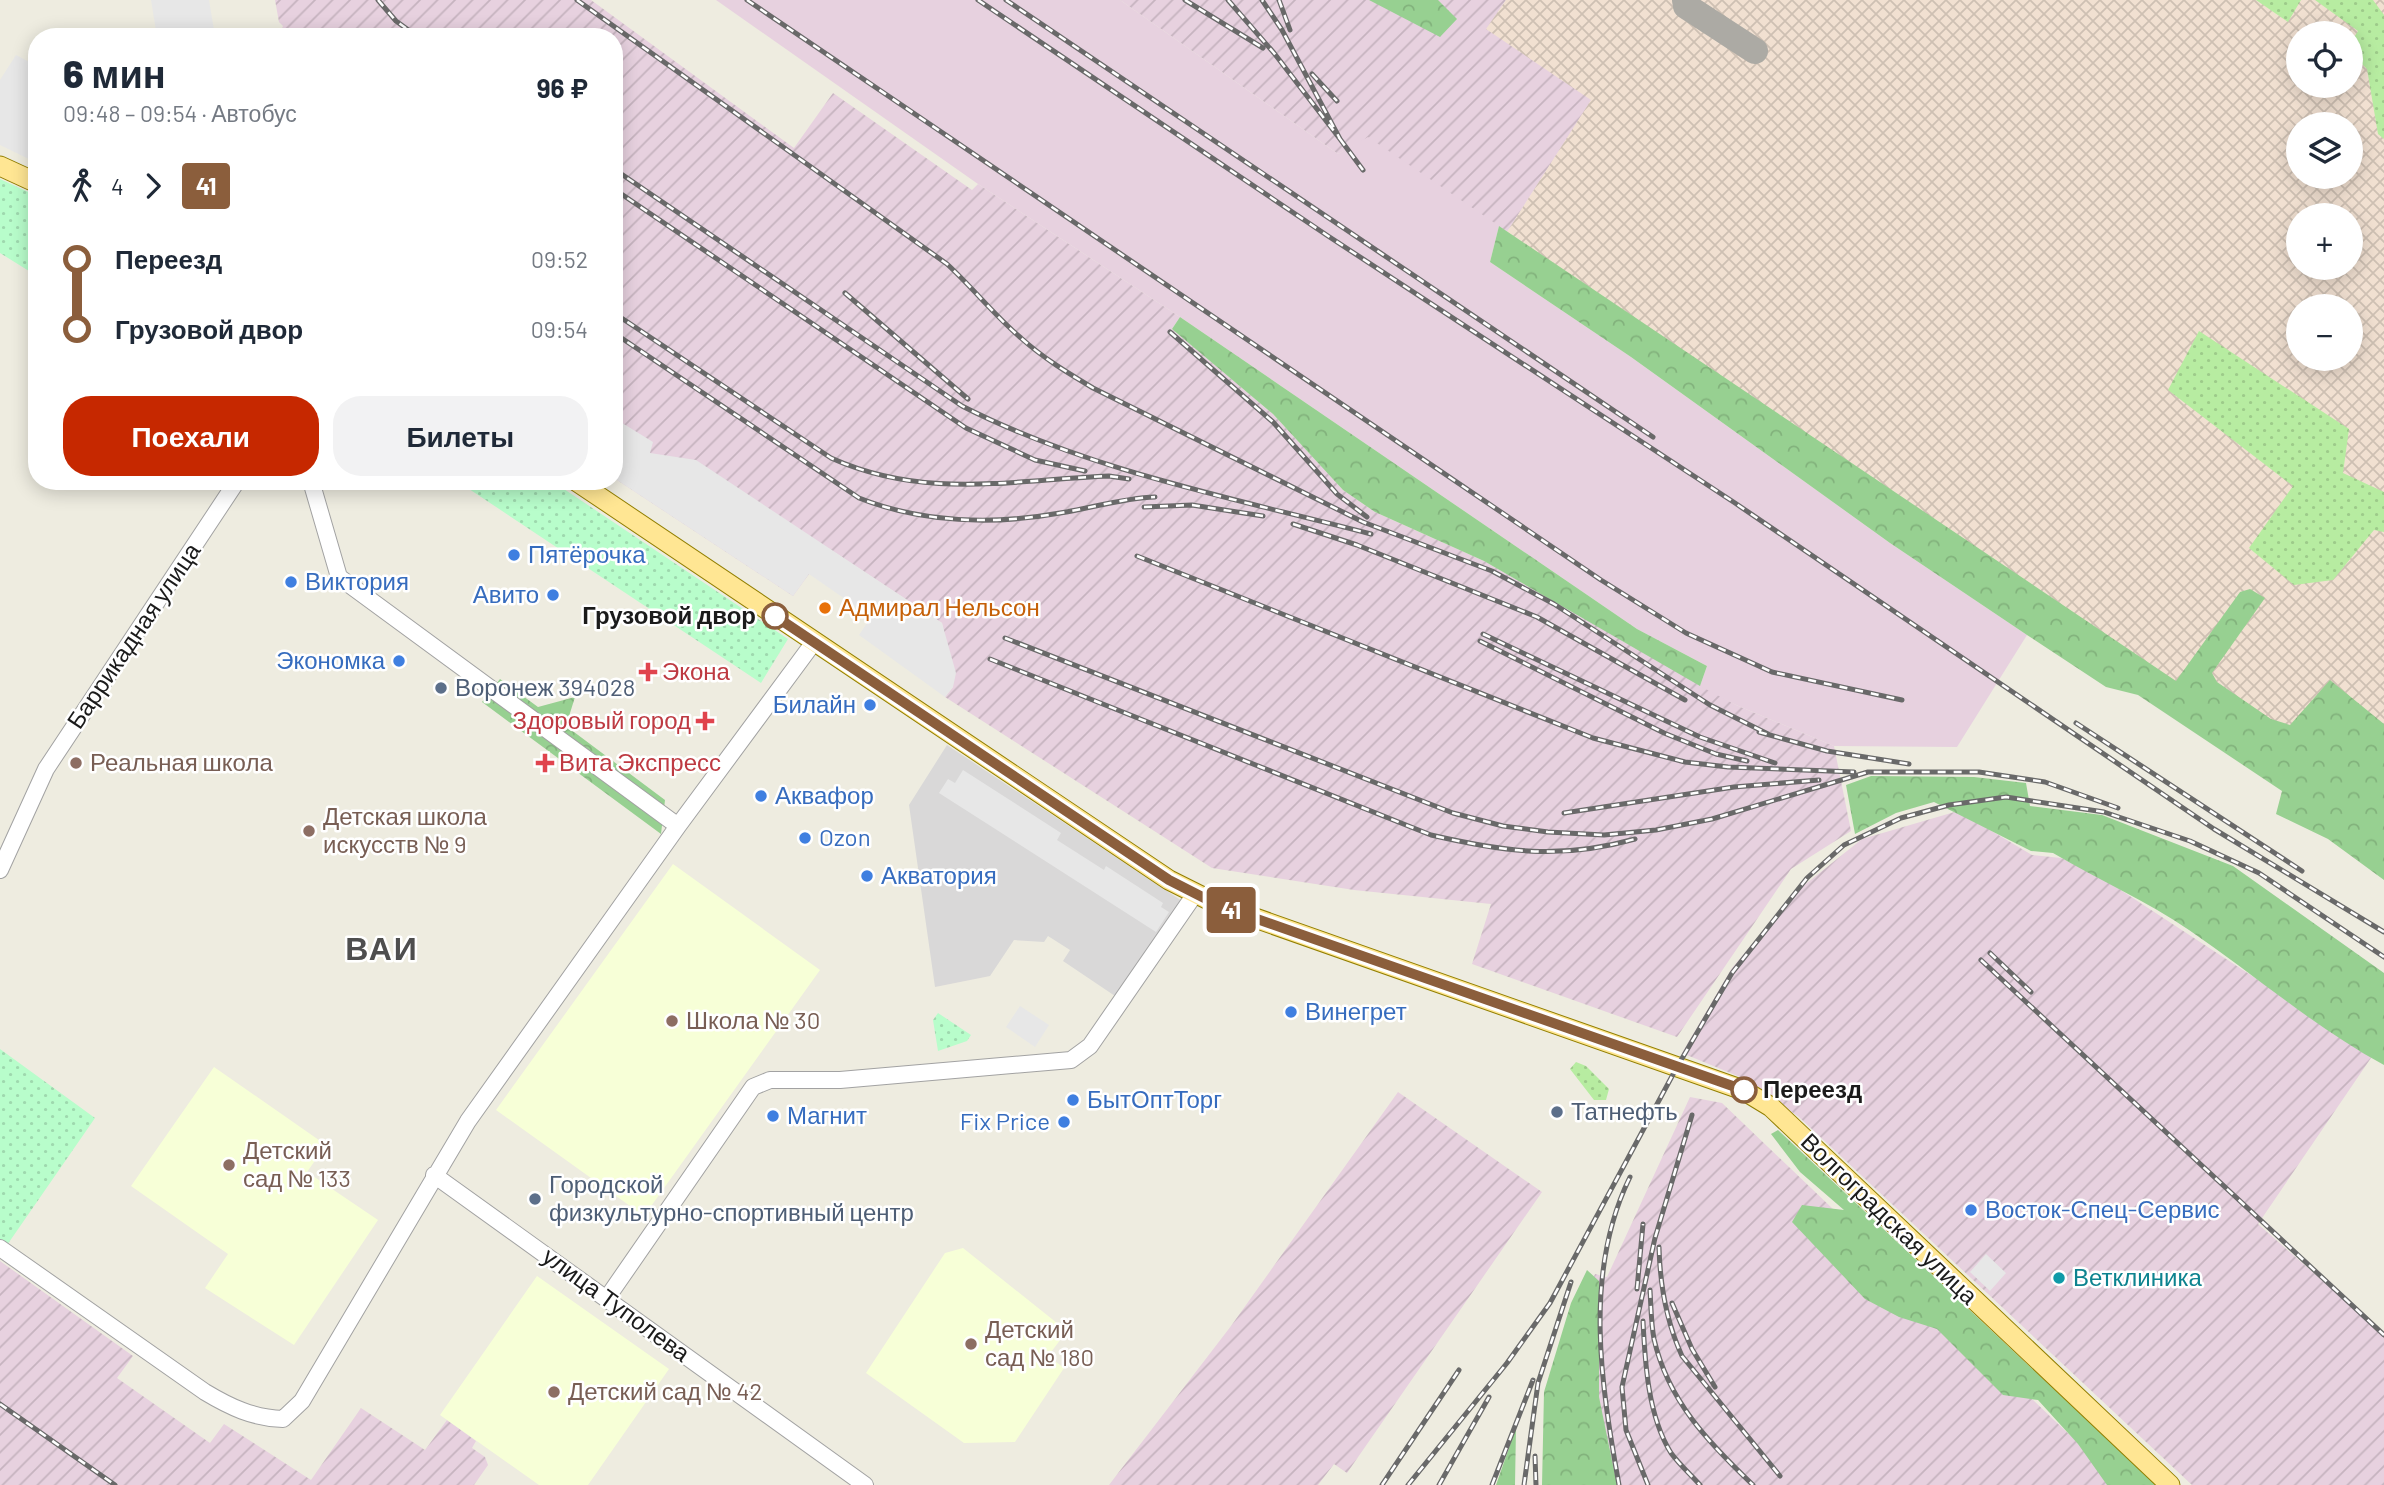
<!DOCTYPE html>
<html lang="ru">
<head>
<meta charset="utf-8">
<style>
  body { margin:0; font-family:Barlow,sans-serif; background:#f2f2f3; color:#1f2937; height:100vh; display:flex; flex-direction:column; font-size:26px; white-space:nowrap }
  * { box-sizing:border-box; margin:0 }
  p { font-size:23px; color:#747a83 }
  .icon { flex:none; width:38px; height:38px; fill:none; stroke:currentColor; stroke-width:2; stroke-linecap:round; stroke-linejoin:round }
  .map { position:relative; flex:1; overflow:hidden }
  .panel { position:absolute; left:28px; top:28px; width:595px; height:462px; display:flex; flex-direction:column; background:#fff; border-radius:28px; box-shadow:0 4px 18px #0003 }
  .panel>* { flex:none }
  .badge { padding:0 14px; border-radius:5px; font-size:24px; line-height:46px }
  .controls { position:absolute; left:2286px; top:21px; display:grid; gap:14px }
  .controls a { display:grid; place-items:center; width:77px; height:77px; border-radius:50%; background:#fff; box-shadow:0 4px 18px #0003; font-size:35px }
  .map>.badge { position:absolute; translate:-50% -50%; box-shadow:0 0 0 4px #fff }
  .legs { display:flex; align-items:center; gap:10px; height:77px; padding:0 35px; font-size:23px }
  .legs p { margin-inline-start:auto }
  .overview { display:flex; align-items:center; justify-content:space-between; height:119px; padding:0 35px }
  h1 { font-size:38px; font-weight:800; line-height:52px }
  .primary-button { display:flex; gap:14px; margin-top:auto; padding:14px 35px }
  .primary-button a { flex:1; height:80px; border-radius:28px; background:#c62800; color:#fff; font-size:28px; font-weight:800; line-height:80px; text-align:center }
  .primary-button a+a { background:#f2f2f3; color:#1f2937 }
  ul { padding:0 35px; list-style:none }
  li { display:flex; align-items:center; gap:24px; height:70px; font-size:26px }
  li i { display:grid; place-items:center; width:10px; height:100%; margin:0 9px; background:currentColor }
  li i::after { content:''; width:18px; height:18px; margin:-9px; border:5px solid; border-radius:50%; background:#fff }
  li p { margin-inline-start:auto }
  li:first-child i { background:linear-gradient(#0000 50%,currentColor 0) }
  li:last-child i { background:linear-gradient(currentColor 50%,#0000 0) }
  .map>svg:first-child { display:block }
  .residential { fill:#d9d8d8 }
  .industrial { fill:url(#industrial-furrows) }
  .education { fill:#f7ffd7 }
  .military { fill:url(#military-cross-hatch); fill-rule:evenodd }
  .railway { fill:#e7d1df }
  .grass { fill:url(#grass-dots) }
  .forest { fill:url(#forest-crowns) }
  .park { fill:url(#park-dots) }
  .parking { fill:#e7e7e7 }
  .lines { fill:none; stroke-linecap:round; stroke-linejoin:round }
  .taxiway { stroke:#acaaa4; stroke-width:26 }
  .minor-casing { stroke:#a2a2a2; stroke-width:18 }
  .major-casing { stroke:#927f00; stroke-width:21 }
  .minor { stroke:#fff; stroke-width:16 }
  .major { stroke:#ffe693; stroke-width:19 }
  .rail-casing { stroke:#696969; stroke-width:5 }
  .rail { stroke:#fff; stroke-width:2.5; stroke-dasharray:8; stroke-linecap:butt }
  .line-1-casing { stroke:#fff; stroke-width:16 }
  .line-1 { stroke:#8b5e3c; stroke-width:10 }
  .shop-dot { fill:#3f7fe0; stroke:#fff; stroke-width:2.5 }
  .food-dot { fill:#e8710a; stroke:#fff; stroke-width:2.5 }
  .stop-1-dot { fill:#fff; stroke:#8b5e3c; stroke-width:3.5 }
  .health-dot { fill:#e0444e; stroke:#fff; stroke-width:2.5 }
  .service-dot { fill:#5c6f8a; stroke:#fff; stroke-width:2.5 }
  .education-dot { fill:#8d6e63; stroke:#fff; stroke-width:2.5 }
  .culture-dot { fill:#0f9aa8; stroke:#fff; stroke-width:2.5 }
  .labels { text-anchor:middle; stroke-width:5; stroke-linejoin:round; paint-order:stroke }
  .shop-label { font-size:24px; fill:#366cbe; stroke:#fff; text-anchor:start }
  .food-label { font-size:24px; fill:#c56008; stroke:#fff; text-anchor:start }
  .stop-label { font-size:24px; font-weight:bold; fill:#1b1b1b; stroke:#fff; text-anchor:end }
  .street-label { font-size:24px; fill:#1b1b1b; stroke:#fff }
  .health-label { font-size:24px; fill:#be3a42; stroke:#fff; text-anchor:start }
  .service-label { font-size:24px; fill:#4e5e75; stroke:#fff; text-anchor:start }
  .education-label { font-size:24px; fill:#785e54; stroke:#fff; text-anchor:start }
  .culture-label { font-size:24px; fill:#0d838f; stroke:#fff; text-anchor:start }
  .district-label { font-size:32px; font-weight:bold; letter-spacing:2px; fill:#4e4e4e; stroke:#fff }
</style>
</head>
<body>
<div class="map">
<svg width="2384" height="1485" viewBox="0 0 2384 1485">
  <defs>
    <pattern id="industrial-furrows" width="10" height="10" patternUnits="userSpaceOnUse" patternTransform="scale(1.75)"><rect width="10" height="10" fill="#e7d1df"/><path d="M-1 1l2-2M0 10L10 0M9 11l2-2" fill="none" stroke="#c6b3bf"/></pattern>
    <pattern id="military-cross-hatch" width="8" height="8" patternUnits="userSpaceOnUse" patternTransform="scale(1.75)"><rect width="8" height="8" fill="#f1e0d1"/><path d="M0 0l8 8M0 8l8-8" fill="none" stroke="#cec0b3"/></pattern>
    <pattern id="grass-dots" width="8" height="8" patternUnits="userSpaceOnUse" patternTransform="scale(1.75)"><rect width="8" height="8" fill="#b7eca1"/><path d="M2 2h.1M6 6h.1" fill="none" stroke="#9dca8a" stroke-width="1.8" stroke-linecap="round"/></pattern>
    <pattern id="forest-crowns" width="20" height="18" patternUnits="userSpaceOnUse" patternTransform="scale(1.75)"><rect width="20" height="18" fill="#97d091"/><path d="M2 6a3 3 0 1 1 6 0M12 15a3 3 0 1 1 6 0" fill="none" stroke="#82b27c"/></pattern>
    <pattern id="park-dots" width="8" height="8" patternUnits="userSpaceOnUse" patternTransform="scale(1.75)"><rect width="8" height="8" fill="#b8fdcb"/><path d="M2 2h.1M6 6h.1" fill="none" stroke="#9ed8ae" stroke-width="1.8" stroke-linecap="round"/></pattern>
  </defs>
  <rect width="100%" height="100%" fill="#eeece0"/>
  <path class="residential" d="M947,745l235,156 -64,97 -55,-37 7,-11 -22,-14 -4,6 -30,-2 -24,36 -55,11 -26,-182z"/>
  <path class="industrial" d="M275,0h316l203,148 39,-55 139,97 6,-6 202,133 -8,12 101,85 70,76 32,22 109,49 252,144 98,41 17,85 -60,38 -114,168 -205,-73 19,-60 -137,-14 -142,-22 -267,-171 8,-10 -11,-64 -114,-75 -35,48 -179,-118v-441h-336l5,-11 -4,-4z
    M1120,0h386l-19,29 105,71 -85,132 -139,-94 -30,16z
    M1958,811l74,44 29,3 29,12 283,185 -115,169 126,111v150h-192l-393,-368 -54,-38 -63,-26 50,-85 65,-77 65,-52z
    M1398,1092l144,100 -195,281 -13,-9 -16,21h-209l122,-159z
    M1690,1097l32,6 400,382h-554l-13,-111 40,-100 12,3z
    M0,1261l133,95 -16,22 93,65 14,-19 87,56 50,-72 64,42 22,-30 29,21 -4,7 13,9 3,8 -14,20h-474z"/>
  <path class="education" d="M673,864l147,106 -176,246 -148,-106z
    M214,1067l112,78 -19,27 71,48 -84,125 -89,-57 23,-34 -97,-68z
    M963,1248l104,83 -19,25 16,12 -49,74 -51,1 -98,-70 79,-120z
    M537,1276l132,93 -81,116h-49l-99,-70z"/>
  <path class="military" d="M1506,0h878v824l-877,-592 84,-132 -105,-71zM2298,33h52v53h-52zM2298,124h52v53h-52zM2298,215h52v53h-52zM2298,306h52v53h-52z"/>
  <path class="railway" d="M716,0h404l218,154 30,-17 131,89 -9,36 141,95 259,186 137,92 -70,112 -123,-1 -98,-41 -36,-19 7,-20 -70,-37 -457,-312 -202,-133z"/>
  <path class="grass" d="M2256,0h45l-13,22z
    M2315,0h58l11,15v124l-6,-5 -11,-65 -17,-17v-8l8,-13z
    M2199,331l150,98 -6,44 41,19v40l-10,-2 -41,50 -39,5 -45,-37 44,-62 -125,-96z
    M1576,1062l10,4 23,23 -3,11h-12l-24,-31z"/>
  <path class="forest" d="M1369,0h69l19,19 -17,18z
    M1499,226l677,455 64,-89 10,-3 15,9 -53,75 5,9 54,37 19,6 40,-45 54,44v156l-56,-41 -52,-25 6,-23 -144,-96 -32,-8 -79,-52 -137,-92 -259,-186 -141,-95z
    M1180,317l457,312 70,37 -7,20 -216,-125 -109,-49 -32,-22 -70,-76 -101,-85z
    M500,679l38,28 37,-10 -9,29 99,74 -4,34 -179,-132z
    M1871,776l103,1 52,6 4,23 72,9 131,51 151,107v92c-70,-38 -129,-90 -195,-135 -42,-29 -91,-50 -136,-77l-22,-2 -97,-49 -38,11 -41,21 -9,-49z
    M1778,1130l378,355h-49l-29,-41 -40,-44 -35,-5 -66,-66 -38,-12 -34,-18 -73,-77 10,-17 42,5 -44,-38 -29,-38z
    M1587,1270l12,11v116l18,88h-75l2,-93 27,-89z
    M1516,1428l-1,57h-19z"/>
  <path class="park" d="M0,179l37,17v80l-37,-23z
    M457,481h95l236,158 -27,44z
    M938,1013l33,22 -4,6 -29,10 -5,-31z
    M0,1049l95,69 -90,130 -5,-4z"/>
  <path class="parking" d="M151,0h58l5,30 -57,7z
    M16,55l21,11v97l-37,-18v-65z
    M614,418l39,24 -3,11 46,7 246,163 14,50 -3,14 -8,10 -86,-62 12,-18 -62,-43 -16,22 -179,-118z
    M963,770l98,63 -4,7 47,30 2,-4 57,37 -2,4 8,5 -13,20 -217,-139 9,-14 7,4z
    M1020,1006l29,19 -14,22 -29,-20z
    M1986,1254l20,19 -16,18 -20,-19z"/>
  <g class="lines">
    <path class="taxiway" d="M1685,0l1,6 69,45"/>
    <g class="minor-casing">
      <path id="minor" d="M311,481l28,96 339,249
        M0,870l46,-101 191,-288
        M434,1175l431,310
        M0,1248l205,144c25,15 48,26 78,27l19,-18 166,-280 210,-295 136,-184
        M607,1298l146,-211 17,-7h70l231,-20 19,-14 105,-152"/>
    </g>
    <g class="major-casing">
      <path id="major" d="M0,166l37,17
        M576,481l593,399 52,26 522,184 28,17 399,378"/>
    </g>
    <use href="#minor" class="minor"/>
    <use href="#major" class="major"/>
    <g class="rail-casing">
      <path id="rail" d="M378,0l18,21 22,16
        M577,0l370,264c26,24 48,52 74,74 22,20 47,35 72,50l270,134 129,49 62,33 156,101 58,29
        M747,0l854,580 85,53 86,39 130,28
        M978,0l350,236 407,267 479,326 170,103
        M1006,0l647,437
        M1185,0l78,48
        M1228,0l46,53 66,86 -58,-109 -20,-30
        M1279,0l11,30
        M1312,74l25,27
        M1340,139l23,31
        M614,169l348,237c128,65 271,92 409,128
        M614,189l352,239 69,32 50,11
        M845,293l123,106
        M614,313l217,145c94,42 179,22 278,18l20,3
        M1170,332l103,90 64,72 30,23
        M614,333l245,165c63,25 135,27 201,15 32,-5 63,-15 95,-16
        M1144,507l48,-2 71,11
        M1293,524l64,21 180,72 148,83
        M1137,556l456,182 92,24 43,5 126,5
        M1483,634l217,103 75,26
        M1005,638l448,175 50,13 45,6 56,3 52,-5 56,-11 156,-47h111l66,10 73,26
        M1480,641l184,92 52,21 31,7
        M990,659l441,176c74,17 129,25 204,4
        M2076,723l226,148
        M1759,732l68,19 82,13
        M1564,813l170,-26 85,-7
        M1990,953l41,39
        M1981,960l403,375
        M1659,1247c1,38 7,74 23,109l98,120
        M1637,1289l6,-65
        M1650,1290c1,16 1,33 4,49 14,62 55,104 99,146
        M1672,1303l20,46 23,38
        M1643,1321c2,42 5,95 28,132 8,11 20,22 29,32
        M0,1404l115,81
        M1535,1456l1,29
        M1382,1485l77,-115
        M1408,1485l99,-122 43,-60 127,-236 55,-94 75,-95 37,-33 57,-27 48,-13 57,-8 98,15 86,29 69,32 125,84
        M1439,1485l50,-88
        M1492,1485l41,-105
        M1524,1485l14,-102 33,-101
        M1619,1485c-18,-101 -36,-212 11,-308
        M1648,1485l-22,-55 -4,-43 33,-149 37,-123"/>
    </g>
    <use href="#rail" class="rail"/>
  </g>
  <g class="lines">
    <g class="line-1-casing">
      <path id="line-1" d="M775,616l394,264 51,26 524,184"/>
    </g>
    <use href="#line-1" class="line-1"/>
  </g>
  <g class="shop-dot">
    <circle cx="514" cy="555" r="7"/>
    <circle cx="291" cy="582" r="7"/>
    <circle cx="553" cy="595" r="7"/>
    <circle cx="399" cy="661" r="7"/>
    <circle cx="870" cy="705" r="7"/>
    <circle cx="761" cy="796" r="7"/>
    <circle cx="805" cy="838" r="7"/>
    <circle cx="867" cy="876" r="7"/>
    <circle cx="1291" cy="1012" r="7"/>
    <circle cx="1073" cy="1100" r="7"/>
    <circle cx="773" cy="1116" r="7"/>
    <circle cx="1064" cy="1122" r="7"/>
    <circle cx="1971" cy="1210" r="7"/>
  </g>
  <circle class="food-dot" cx="825" cy="608" r="7"/>
  <g class="stop-1-dot">
    <circle cx="775" cy="616" r="12"/>
    <circle cx="1744" cy="1090" r="12"/>
  </g>
  <g class="health-dot">
    <path d="M644.5 661.5h7v7h7v7h-7v7h-7v-7h-7v-7h7z"/>
    <path d="M701.5 710.5h7v7h7v7h-7v7h-7v-7h-7v-7h7z"/>
    <path d="M541.5 752.5h7v7h7v7h-7v7h-7v-7h-7v-7h7z"/>
  </g>
  <g class="service-dot">
    <circle cx="441" cy="688" r="7"/>
    <circle cx="1557" cy="1112" r="7"/>
    <circle cx="535" cy="1199" r="7"/>
  </g>
  <g class="education-dot">
    <circle cx="76" cy="763" r="7"/>
    <circle cx="309" cy="831" r="7"/>
    <circle cx="672" cy="1021" r="7"/>
    <circle cx="229" cy="1165" r="7"/>
    <circle cx="971" cy="1344" r="7"/>
    <circle cx="554" cy="1392" r="7"/>
  </g>
  <circle class="culture-dot" cx="2059" cy="1278" r="7"/>
  <g class="labels">
    <g class="shop-label">
      <text x="528" y="563">Пятёрочка</text>
      <text x="305" y="590">Виктория</text>
      <text x="539" y="603" text-anchor="end">Авито</text>
      <text x="385" y="669" text-anchor="end">Экономка</text>
      <text x="856" y="713" text-anchor="end">Билайн</text>
      <text x="775" y="804">Аквафор</text>
      <text x="819" y="846">Ozon</text>
      <text x="881" y="884">Акватория</text>
      <text x="1305" y="1020">Винегрет</text>
      <text x="1087" y="1108">БытОптТорг</text>
      <text x="787" y="1124">Магнит</text>
      <text x="1050" y="1130" text-anchor="end">Fix Price</text>
      <text x="1985" y="1218">Восток-Спец-Сервис</text>
    </g>
    <g class="food-label">
      <text x="839" y="616">Адмирал Нельсон</text>
    </g>
    <g class="stop-label">
      <text x="756" y="624">Грузовой двор</text>
      <text x="1763" y="1098" text-anchor="start">Переезд</text>
    </g>
    <g class="street-label">
      <text transform="translate(134 636) rotate(-56)" y="8">Баррикадная улица</text>
      <text transform="translate(1889 1219) rotate(44)" y="8">Волгоградская улица</text>
      <text transform="translate(616 1305) rotate(36)" y="8">улица Туполева</text>
    </g>
    <g class="health-label">
      <text x="662" y="680">Экона</text>
      <text x="691" y="729" text-anchor="end">Здоровый город</text>
      <text x="559" y="771">Вита Экспресс</text>
    </g>
    <g class="service-label">
      <text x="455" y="696">Воронеж 394028</text>
      <text x="1571" y="1120">Татнефть</text>
      <text x="549" y="1193">Городской<tspan x="549" dy="28">физкультурно-спортивный центр</tspan></text>
    </g>
    <g class="education-label">
      <text x="90" y="771">Реальная школа</text>
      <text x="323" y="825">Детская школа<tspan x="323" dy="28">искусств № 9</tspan></text>
      <text x="686" y="1029">Школа № 30</text>
      <text x="243" y="1159">Детский<tspan x="243" dy="28">сад № 133</tspan></text>
      <text x="985" y="1338">Детский<tspan x="985" dy="28">сад № 180</tspan></text>
      <text x="568" y="1400">Детский сад № 42</text>
    </g>
    <g class="culture-label">
      <text x="2073" y="1286">Ветклиника</text>
    </g>
    <g class="district-label">
      <text x="382" y="960">ВАИ</text>
    </g>
  </g>
</svg>
<div class="controls">
<a><svg class="icon" aria-label="locate" viewBox="0 0 24 24"><circle cx="12" cy="12" r="6"/><path d="M12 2v4M12 18v4M2 12h4M18 12h4"/></svg></a>
<a><svg class="icon" aria-label="layers" viewBox="0 0 24 24"><path d="M12 4l9 5-9 5-9-5zM3 14l9 5 9-5"/></svg></a>
<a>+</a>
<a>−</a>
</div>
<b class="badge" style="left:1231px;top:910px;background:#8b5e3c;color:#fff">41</b>
<section class="panel">
<div class="overview"><div><h1>6 мин</h1><p>09:48 – 09:54 · Автобус</p></div><b>96 ₽</b></div>
<div class="legs"><svg class="icon" aria-label="walk" viewBox="0 0 24 24"><circle cx="13" cy="4" r="2"/><path d="M13 8l-2 6 4 7M11 14l-3 7M7 12l3-4h3l4 4"/></svg>4<svg class="icon" aria-label="forward" viewBox="0 0 24 24"><path d="M9 5l7 7-7 7"/></svg><b class="badge" style="background:#8b5e3c;color:#fff">41</b></div>
<ul>
<li><i style="color:#8b5e3c"></i><b>Переезд</b><p>09:52</p></li>
<li><i style="color:#8b5e3c"></i><b>Грузовой двор</b><p>09:54</p></li>
</ul>
<div class="primary-button"><a>Поехали</a><a>Билеты</a></div>
</section>
</div>
</body>
</html>
